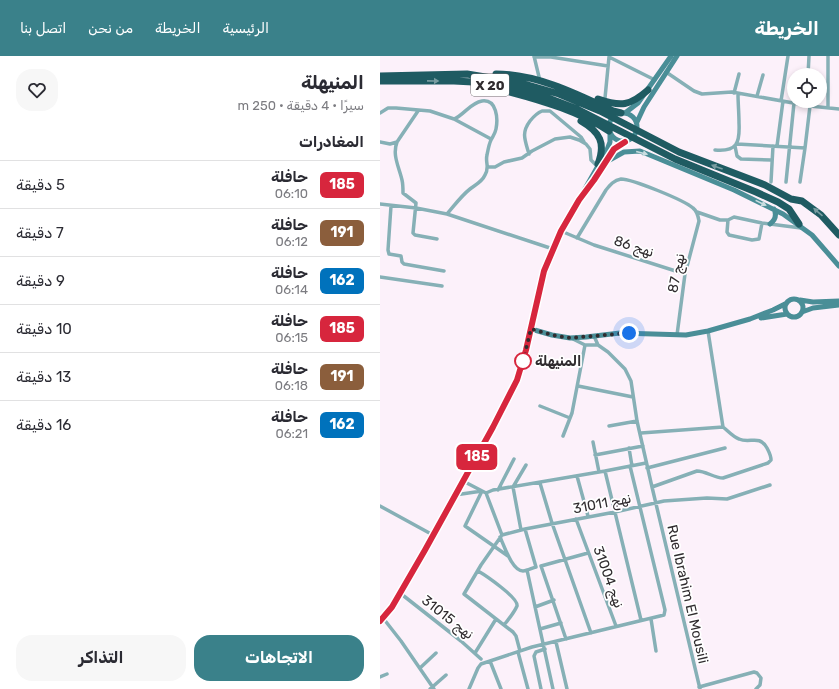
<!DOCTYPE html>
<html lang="ar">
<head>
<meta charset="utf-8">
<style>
  body { margin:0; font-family:Rubik,Vazirmatn,sans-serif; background:#f7f7f7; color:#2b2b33; direction:rtl; height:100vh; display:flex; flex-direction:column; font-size:15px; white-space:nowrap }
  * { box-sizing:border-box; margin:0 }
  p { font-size:13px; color:#7c7c81 }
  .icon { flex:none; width:22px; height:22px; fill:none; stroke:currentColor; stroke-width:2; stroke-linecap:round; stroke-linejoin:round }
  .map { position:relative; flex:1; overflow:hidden; direction:ltr }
  .drawer { display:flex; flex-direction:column; background:#fff; width:380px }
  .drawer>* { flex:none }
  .badge { padding:0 8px; border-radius:6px; font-size:14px; line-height:26px }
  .fabs { position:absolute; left:407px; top:12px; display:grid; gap:8px }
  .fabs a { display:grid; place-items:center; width:40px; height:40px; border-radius:50%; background:#fff; box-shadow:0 2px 6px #0003; font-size:20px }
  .you { position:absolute; width:20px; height:20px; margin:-10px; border:3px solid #fff; border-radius:50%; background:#1a73e8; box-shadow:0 0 0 6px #1a73e833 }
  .map>.badge { position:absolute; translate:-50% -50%; box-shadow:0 0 0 2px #fff }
  h2 { padding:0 16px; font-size:15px; line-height:36px }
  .round { display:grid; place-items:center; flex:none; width:42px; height:42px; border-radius:16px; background:#f7f7f7 }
  .headline { display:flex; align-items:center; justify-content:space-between; height:68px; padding:0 16px }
  h1 { font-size:19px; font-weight:700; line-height:30px }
  .cta { display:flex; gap:8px; margin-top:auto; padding:8px 16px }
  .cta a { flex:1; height:46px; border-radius:16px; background:#3a818a; color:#fff; font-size:16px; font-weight:700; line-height:46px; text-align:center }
  .cta a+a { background:#f7f7f7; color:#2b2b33 }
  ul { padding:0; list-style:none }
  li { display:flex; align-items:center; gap:12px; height:48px; padding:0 16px; border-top:1px solid #e1e1e2 }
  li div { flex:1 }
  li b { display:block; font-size:15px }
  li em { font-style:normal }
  li .badge { min-width:44px; font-weight:700; text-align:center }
  header { display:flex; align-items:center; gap:24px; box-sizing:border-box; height:56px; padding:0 20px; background:#3a818a; color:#fff }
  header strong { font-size:19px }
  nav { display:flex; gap:22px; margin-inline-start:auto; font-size:14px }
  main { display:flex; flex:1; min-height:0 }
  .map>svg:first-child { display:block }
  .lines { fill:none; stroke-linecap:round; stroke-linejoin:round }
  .street { stroke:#86b0b6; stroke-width:3.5 }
  .secondary { stroke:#4a8e97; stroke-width:5 }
  .highway { stroke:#1f5b62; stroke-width:7 }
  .oneway { fill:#799da1 }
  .oneway2 { fill:#c9dde0 }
  .line-casing { stroke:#fff; stroke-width:9 }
  .line { stroke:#d7263d; stroke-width:6 }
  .walk { stroke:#302c2f; stroke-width:4; stroke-dasharray:0 7.2 }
  .stop-dot { fill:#fff; stroke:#d7263d; stroke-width:2 }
  .labels { text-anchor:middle; stroke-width:3.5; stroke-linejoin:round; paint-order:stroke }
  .shield { fill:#fff; stroke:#6e6b6d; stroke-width:1 }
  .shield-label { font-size:13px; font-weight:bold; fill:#302c2f }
  .street-label { font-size:14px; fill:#302c2f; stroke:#fff }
  .stop-label { font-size:14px; font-weight:bold; fill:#302c2f; stroke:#fff; text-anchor:start }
</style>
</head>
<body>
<header>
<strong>الخريطة</strong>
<nav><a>الرئيسية</a><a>الخريطة</a><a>من نحن</a><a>اتصل بنا</a></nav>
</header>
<main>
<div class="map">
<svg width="459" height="633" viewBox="0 0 459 633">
  <rect width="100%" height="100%" fill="#fcf1fa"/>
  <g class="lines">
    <path class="street" d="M154,0l6,25
      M154,1h17l57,9
      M229,1l46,23
      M286,16l28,19 8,3 30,-2 78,14 29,3
      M428,19l1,-19
      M354,37l5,-19
      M377,40l6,-21
      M225,42l4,-41
      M401,45l7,-45
      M448,52v-52
      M38,55l-21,31c-5,13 2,25 5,38 1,4 1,9 1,13l13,10 -3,30 2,2 22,4
      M0,57l8,-5h8l34,3 24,8 37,20
      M0,86l10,2 7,-2
      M357,88l68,4 5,-42
      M355,90l2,10 4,3 30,1
      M397,90l6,-45
      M335,94c22,2 25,-7 24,-27 0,-10 -1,-20 -1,-29
      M149,98c-4,-14 -8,-21 1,-33 4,-5 7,-8 12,-10h8l31,26 3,5
      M109,111h6l9,-5 18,-4 10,-7 23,-12 15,-2 9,3 7,4 4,5 1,11 6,6
      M391,126l2,-36
      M406,126l8,-79
      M420,126l5,-34
      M0,148l36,4 31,6 106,35
      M11,150l-3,44 1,4 12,2 1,6 2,2 40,7
      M317,156l23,8h8l6,-3 28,6 39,5
      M67,158c7,-8 14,-18 23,-25 5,-4 12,-7 15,-14 5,-8 0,-12 2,-20 1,-5 2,-11 4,-15 2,-4 4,-6 5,-11 2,-10 1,-30 -14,-28 -12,2 -18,14 -28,18
      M348,164l-1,12 2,3 23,5 7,-1 3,-16
      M181,175l33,14 91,29
      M197,182l29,-48c4,-5 8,-10 15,-11 11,0 63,21 72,29 4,3 5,7 6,13l-14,53 -8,61
      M0,221l62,9
      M214,280l4,9 10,7 17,17 6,12 6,40 15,66 48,202
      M191,282l14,7h13
      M198,330l55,11
      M160,350l30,12
      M229,370l28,-5
      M261,377l82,-6
      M183,380l9,-23 13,-68
      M213,386l6,30
      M249,392l3,18
      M215,399l48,-9
      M267,412l78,-20
      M225,415l36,149
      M197,420l11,40
      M83,425l23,12 16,42
      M160,427l12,40 39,110
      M272,431l45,-16c9,0 17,7 26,7l45,-15 3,-3c0,-5 -2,-8 -4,-12 -8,-14 -17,-4 -28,-9 -6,-2 -11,-8 -16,-12l-15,-96
      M118,434l16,-31
      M102,435l-17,35 43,30
      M106,437l7,-3 112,-19 41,-8
      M75,439l27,-4
      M0,450l53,29
      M196,463l40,107
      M141,474l-8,-43 13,-22
      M120,481c4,8 12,34 23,34 4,0 9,-3 13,-4l-11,-38
      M161,510l25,73
      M161,510l47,-13
      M147,514l26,119
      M98,515c7,4 41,27 39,35 -3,7 -9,14 -13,19
      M20,537l61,48 20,18
      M155,551l19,-7
      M3,562l18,23 33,48
      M271,563l5,32
      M160,573l21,-6
      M176,586l11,47
      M140,595l-4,-15 -3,-4 -49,-38 17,-29 21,-30 23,-6 90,-17 49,-11 43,-3 20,1 43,-14
      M138,596l10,37
      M95,597l21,-34
      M110,605l11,28
      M40,612l16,-15
      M0,621l7,-3
      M319,631l55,-15 3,1 4,5 -1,7 -4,4
      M50,633l16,-14
      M89,633l9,-21 3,-4 51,-17 132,-32 1,-5 -35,-144
      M161,633l-7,-33 2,-4 9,-3"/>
    <path class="secondary" d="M229 71a14 14 0 1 1 28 0a14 14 0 1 1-28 0Z
      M245,57l13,-10 33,-47
      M257,66l7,-15 33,-51
      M226,106l18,-10 16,-1 94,39 49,24 29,21 27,31
      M207,133l27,-40 11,-7
      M390,168c5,-4 7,-9 4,-15
      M405 252a9 9 0 1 1 18 0a9 9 0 1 1-18 0Z
      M420,244l13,2 26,-1
      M422,256l11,-4 26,-3
      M381,262l26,-4
      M151,273l21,6 18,3 16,-1 34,-4 66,2 22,-4 42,-12 23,-9 12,-6
      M0,565l12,-14 33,-57 86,-157 9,-21 22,-93 11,-30 8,-18 46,-81 3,-8v-8"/>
    <path class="highway" d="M116,18c41,0 81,20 117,37l8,2
      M0,20l87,-2 54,9 38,11 41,17 79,41 86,33 26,14 11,2 19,14 18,20
      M0,25h74l19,1 48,7 22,7 34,13 98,50 81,33 22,10 11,7 10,15
      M130,36c34,9 70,20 99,39
      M218,43c23,8 32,7 50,-9
      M201,65c19,11 25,22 17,43"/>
  </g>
  <defs><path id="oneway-solid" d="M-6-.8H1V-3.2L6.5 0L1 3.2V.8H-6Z"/></defs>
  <g class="oneway">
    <use href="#oneway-solid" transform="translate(53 25) rotate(1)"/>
    <use href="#oneway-solid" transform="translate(337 111) rotate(-160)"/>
    <use href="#oneway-solid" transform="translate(438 156) rotate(-139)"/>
  </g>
  <g class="oneway2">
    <use href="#oneway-solid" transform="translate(262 97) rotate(14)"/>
    <use href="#oneway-solid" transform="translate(381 147) rotate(26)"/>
  </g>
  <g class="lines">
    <g class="line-casing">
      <path id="line" d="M0,565l12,-14 33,-57 68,-123 24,-47 9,-30 18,-79 17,-40 18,-31 15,-20 20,-31 11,-7"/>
    </g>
    <use href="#line" class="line"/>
    <path class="walk" d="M143,305l8,-32 21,6 18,3 59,-5"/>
  </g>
  <circle class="stop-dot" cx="143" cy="305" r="8"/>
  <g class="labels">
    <rect class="shield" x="91" y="18" width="38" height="22" rx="3"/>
    <g class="shield-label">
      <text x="110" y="34">X 20</text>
    </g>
    <g class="street-label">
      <text transform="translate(254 190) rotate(18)" y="5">نهج 86</text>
      <text transform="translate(296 217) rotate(-79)" y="5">نهج 87</text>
      <text transform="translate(222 447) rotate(-11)" y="5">نهج 31011</text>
      <text transform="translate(229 521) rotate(70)" y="5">نهج 31004</text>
      <text transform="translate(308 538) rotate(77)" y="5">Rue Ibrahim El Mousili</text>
      <text transform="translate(68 561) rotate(38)" y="5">نهج 31015</text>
    </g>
    <g class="stop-label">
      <text x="155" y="310">المنيهلة</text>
    </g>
  </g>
</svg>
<div class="fabs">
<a><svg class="icon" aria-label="locate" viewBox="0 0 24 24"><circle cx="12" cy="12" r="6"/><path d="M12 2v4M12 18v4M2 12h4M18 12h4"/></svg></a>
</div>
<div class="you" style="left:249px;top:277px"></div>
<b class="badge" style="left:97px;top:401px;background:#d7263d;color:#fff">185</b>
</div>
<section class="drawer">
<div class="headline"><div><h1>المنيهلة</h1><p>سيرًا · 4 دقيقة · 250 m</p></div><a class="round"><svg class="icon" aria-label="heart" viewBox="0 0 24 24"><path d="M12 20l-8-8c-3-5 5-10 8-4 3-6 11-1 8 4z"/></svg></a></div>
<h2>المغادرات</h2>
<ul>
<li><span class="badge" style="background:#d7263d;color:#fff">185</span><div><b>حافلة</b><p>06:10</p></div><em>5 دقيقة</em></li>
<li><span class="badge" style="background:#8b5e3c;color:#fff">191</span><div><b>حافلة</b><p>06:12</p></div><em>7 دقيقة</em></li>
<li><span class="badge" style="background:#0072bc;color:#fff">162</span><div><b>حافلة</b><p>06:14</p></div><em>9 دقيقة</em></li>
<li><span class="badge" style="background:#d7263d;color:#fff">185</span><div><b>حافلة</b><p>06:15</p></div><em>10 دقيقة</em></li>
<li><span class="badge" style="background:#8b5e3c;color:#fff">191</span><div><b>حافلة</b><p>06:18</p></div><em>13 دقيقة</em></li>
<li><span class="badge" style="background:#0072bc;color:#fff">162</span><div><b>حافلة</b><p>06:21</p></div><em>16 دقيقة</em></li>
</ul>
<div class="cta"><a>الاتجاهات</a><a>التذاكر</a></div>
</section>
</main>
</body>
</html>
